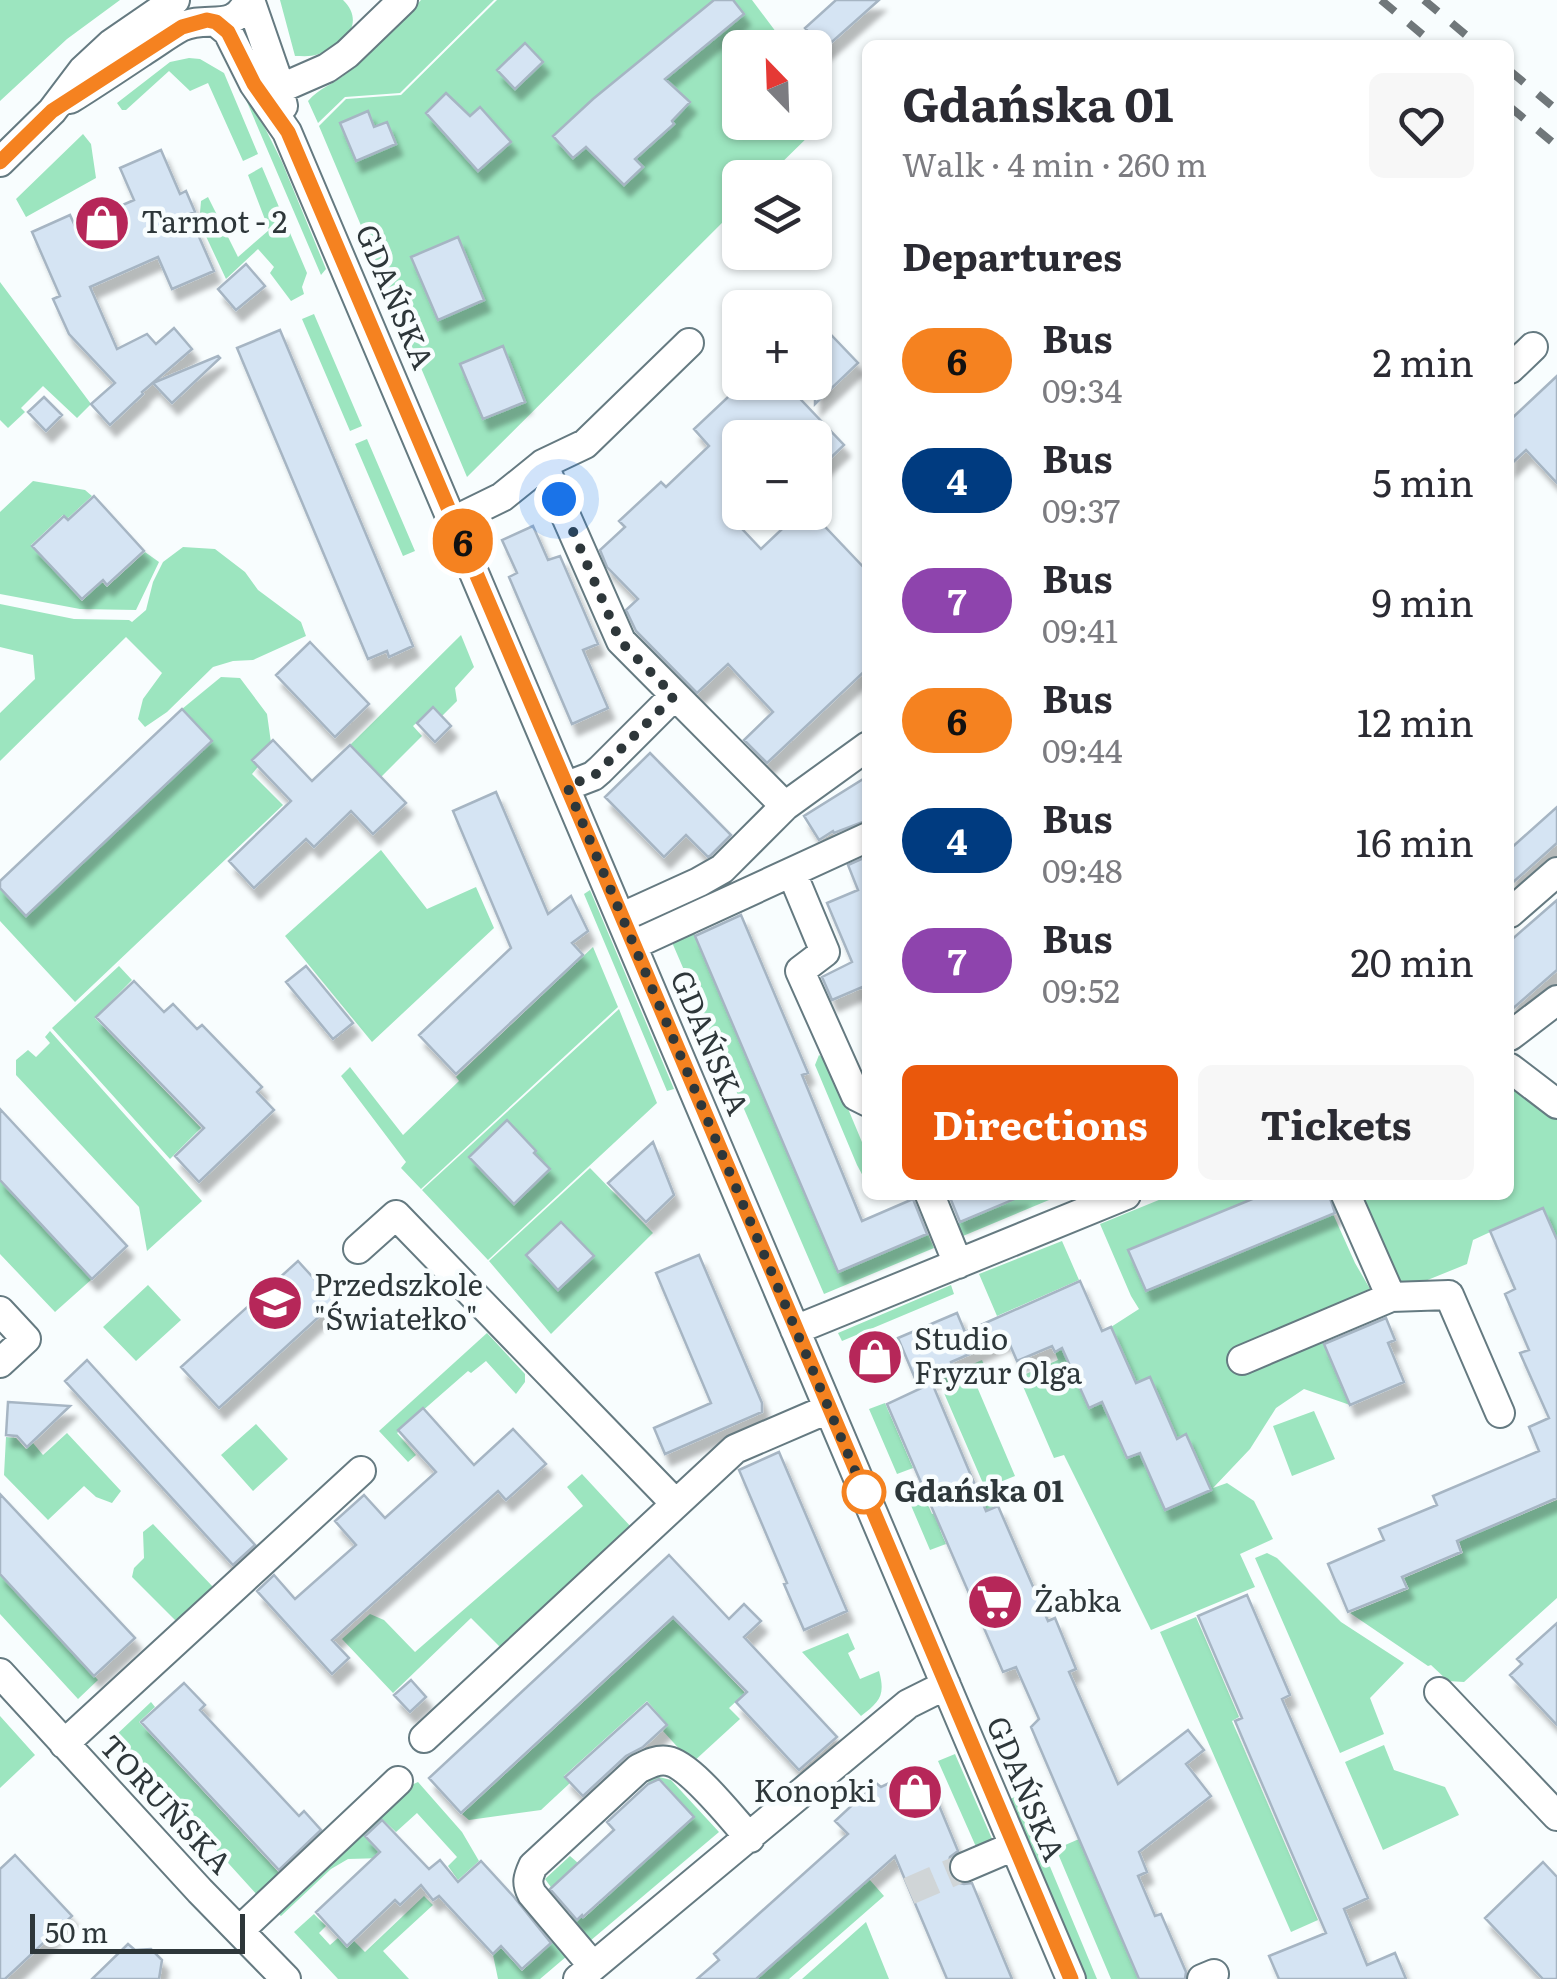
<!DOCTYPE html>
<html lang="en">
<head>
<meta charset="utf-8">
<style>
  body { margin:0; font-family:Literata,serif; background:#f7f7f7; color:#2b2b33; height:100vh; display:flex; flex-direction:column; font-size:38px; white-space:nowrap }
  * { box-sizing:border-box; margin:0 }
  p { font-size:32px; color:#7c7c81 }
  .icon { flex:none; width:55px; height:55px; fill:none; stroke:currentColor; stroke-width:2; stroke-linecap:round; stroke-linejoin:round }
  .map { position:relative; flex:1; overflow:hidden }
  .panel { position:absolute; left:862px; top:40px; width:652px; height:1160px; display:flex; flex-direction:column; background:#fff; border-radius:15px; box-shadow:0 2px 8px #0004 }
  .panel>* { flex:none }
  .badge { padding:0 20px; border-radius:32px; font-size:35px; line-height:65px }
  .needle { width:65px; rotate:337deg }
  .buttons { position:absolute; left:722px; top:30px; display:grid; gap:20px }
  .buttons a { display:grid; place-items:center; width:110px; height:110px; border-radius:15px; background:#fff; box-shadow:0 2px 8px #0004; font-size:50px }
  .scale { position:absolute; left:30px; bottom:25px; width:215px; box-sizing:border-box; padding-left:10px; border:5px solid #2e373a; border-top:0; font-size:28px; line-height:35px; white-space:nowrap; color:#2e373a; -webkit-text-stroke:8px #f8fdfe; paint-order:stroke }
  .you { position:absolute; width:50px; height:50px; margin:-25px; border:8px solid #fff; border-radius:50%; background:#1a73e8; box-shadow:0 0 0 15px #1a73e833 }
  .map>.badge { position:absolute; translate:-50% -50%; box-shadow:0 0 0 5px #fff }
  h2 { padding:0 40px; font-size:38px; line-height:90px }
  .round { display:grid; place-items:center; flex:none; width:105px; height:105px; border-radius:15px; background:#f7f7f7 }
  .headline { display:flex; align-items:center; justify-content:space-between; height:170px; padding:0 40px }
  h1 { font-size:48px; font-weight:700; line-height:75px }
  .button { display:flex; gap:20px; margin-top:auto; padding:20px 40px }
  .button a { flex:1; height:115px; border-radius:15px; background:#ea580c; color:#fff; font-size:40px; font-weight:700; line-height:115px; text-align:center }
  .button a+a { background:#f7f7f7; color:#2b2b33 }
  ul { padding:0; list-style:none }
  li { display:flex; align-items:center; gap:30px; height:120px; padding:0 40px }
  li div { flex:1 }
  li b { display:block; font-size:38px }
  li em { font-style:normal }
  li .badge { min-width:110px; font-weight:700; text-align:center }
  .map>svg:first-child { display:block }
  .green { fill:#9ce5bf }
  .building { fill:#d5e4f3; stroke:#a6b5c3; stroke-width:2.5; filter:url(#shadow) }
  .lines { fill:none; stroke-linecap:round; stroke-linejoin:round }
  .minor-tunnel { stroke:#d0d5d7; stroke-width:28; stroke-dasharray:28 14; stroke-linecap:butt }
  .minor-casing { stroke:#657a81; stroke-width:32 }
  .minor { stroke:#fff; stroke-width:28 }
  .rail { stroke:#70777a; stroke-width:8; stroke-dasharray:18 18; stroke-linecap:butt }
  .line-casing { stroke:#fff; stroke-width:22 }
  .line { stroke:#f58220; stroke-width:15 }
  .walk { stroke:#2e373a; stroke-width:10; stroke-dasharray:0 18 }
  .stop-dot { fill:#fff; stroke:#f58220; stroke-width:5 }
  .labels { text-anchor:middle; stroke-width:9; stroke-linejoin:round; paint-order:stroke }
  .poi-label { font-size:30px; fill:#2e373a; stroke:#f8fdfe; text-anchor:start }
  .street-label { font-size:30px; fill:#2e373a; stroke:#f8fdfe }
  .stop-label { font-size:30px; font-weight:bold; fill:#2e373a; stroke:#f8fdfe; text-anchor:start }
</style>
</head>
<body>
<div class="map">
<svg width="1557" height="1979" viewBox="0 0 1557 1979">
  <defs>
    <filter id="shadow"><feDropShadow dx="6" dy="11" stdDeviation="2.5" flood-color="#0004"/></filter>
  </defs>
  <rect width="100%" height="100%" fill="#f8fdfe"/>
  <path class="green" d="M0,0h120l-53,39 -67,62z
    M280,0h63c23,22 2,46 -24,54 -8,3 -16,2 -24,2z
    M421,0h73l-94,93 -55,4 -27,26 -10,-22c11,-13 26,-17 39,-28 26,-22 50,-48 74,-73z
    M497,0h255l30,40 -8,7 -34,1v74l74,1 4,4 -51,50 -27,1v27l-273,272 -148,-351 27,-27 55,-4z
    M189,58l11,1 24,14 34,81 -15,7 -35,-78 -18,8 -21,-20 -43,39h-4l-5,-7 53,-41z
    M235,74h3l44,88 44,107 -5,6z
    M83,134l8,10 5,34 -70,39 -10,-18z
    M262,167l45,106 -5,14 2,7 -13,7 -21,-28 4,-6 -16,-18 -32,30 -30,-64 4,-2 1,-12 7,-4 30,60 31,-27 -21,-55z
    M0,282l91,122 -14,14 -34,-32 -22,22 4,4 -17,16 -8,-8z
    M314,314l48,112 -12,5 -48,-112z
    M367,439l48,112 -12,5 -48,-112z
    M33,481l52,9 7,6 -25,23 -4,-4 -32,30 51,56 20,-19 5,5 38,-35 14,10 -23,48 -56,-1 -80,-15v-82z
    M183,547l32,2 30,23 13,18 43,32 5,14 -53,24 -20,1 -20,6 -46,45 -22,15 -7,-8 5,-20 19,-26 -36,-36 -126,124v-48l35,-34 -2,-24 -33,-8v-43l74,15 55,1 3,2 14,-12 7,-28 10,-20z
    M461,635l13,32 -19,21 2,13 -15,15 -9,-8 -20,18 9,10 -41,41 -31,-32z
    M221,677l19,1 27,36 5,36 -20,24 31,31 -208,197 -75,-81v-33l26,28 185,-175 -29,-32z
    M381,850l46,59 49,-22 18,41 -122,114 -87,-106z
    M590,890l84,199 -7,2 -83,-197z
    M693,930l144,341 91,-37 6,14 -110,46 -153,-354z
    M593,947l25,60 -197,182 -20,-21 5,-6 -65,-86 9,-9 53,68 56,-54 -3,-4z
    M119,966l13,14 -37,38 106,110 -31,31 -118,-131z
    M619,1009l38,94 -169,157 -66,-70z
    M50,1031l152,170 -55,50 -8,-44 -123,-132v-15l12,-10 8,7 14,-14 -5,-6z
    M819,1055l9,6 39,93v25l-3,-1 -7,-13 -42,-100z
    M1510,1088l14,5 33,27v120l-15,-32 -69,32 -6,24 -69,28 -42,-97h154z
    M590,1168l63,65 -102,101 -62,-73z
    M0,1180l92,99 -37,33 -55,-58z
    M1025,1195h36l-98,41 -5,-13z
    M1171,1195h91l-133,56 17,40 187,-77 22,49 29,50 -62,26 28,66 -46,-16 -28,19 -26,41 -37,39 14,-5 27,18 19,38 -33,15 15,33 -104,43 -87,-175 -10,3 -35,-81 39,-17 -3,-8 7,-4 26,59 14,-5 24,56 14,-5 24,56 46,-19 -23,-55 -10,4 -27,-61 -14,5 -25,-56 28,-18 -8,-13 -31,-72z
    M1062,1241l17,39 -82,36 -18,-42z
    M148,1285l33,35 -45,41 -33,-34z
    M951,1285l3,9 -112,47 -4,-8z
    M487,1333l38,41v8l-9,12 -30,-33 -15,12 -3,-2 -71,62 19,22 -8,7 -29,-31z
    M982,1360l7,16 -14,6 40,94 -30,12 -47,-109z
    M885,1403l28,65 -16,6 -28,-65z
    M1314,1411l21,48 -43,17 -19,-50z
    M256,1424l32,35 -35,32 -32,-36z
    M67,1433l54,58 -9,12 -16,-6 -12,-11 -36,34 -44,-45 2,-38 10,1 10,11 7,-6 10,12z
    M582,1474l50,54 -130,121 -31,-31 -78,75 -51,-54 28,-25 14,6 31,32 168,-146 -16,-19z
    M919,1484l13,30 54,-23 7,16 -53,23 6,14 -16,6 -26,-61z
    M1557,1500v98l-93,84 -16,-1 -17,-16 -3,1 -78,-53 59,-24 -5,-11 59,-25 -4,-12z
    M153,1524l61,64 -37,34 -45,-45 2,-9 10,-10 -1,-26z
    M1267,1553l10,5 64,64 63,41 -34,35 14,36 -44,19 -85,-195z
    M0,1574l98,106 -20,19 -78,-85z
    M1196,1617l43,100 -7,4 86,199 -27,12 -131,-300z
    M674,1618l71,75 -16,15 11,11 -48,44 -29,-32 5,-6 -21,-24 -83,75 6,7 -29,27 -72,10 -7,-6z
    M848,1633l7,16 -7,4 12,26 19,-8c7,25 0,31 -18,45l-59,-64z
    M151,1702l4,5 -16,15 143,154 -23,21 -145,-160z
    M0,1716l35,39 -35,33z
    M1384,1745l10,25 51,17 14,28 -76,35 -38,-88z
    M955,1754l38,87 -16,8 -39,-88z
    M655,1776l16,4 48,52 -129,109 -45,-62 25,-23 8,7 -24,22 30,33 110,-101 -30,-34 -24,23 -8,-8z
    M418,1782l44,50 17,29 -21,19 -10,-14 9,-9 -40,-44 -21,19 -14,-13 -18,17 20,22 -36,1 -17,10 -50,47 -4,-3 130,-126z
    M1020,1795l77,184h-10l-77,-180z
    M1079,1839l59,140h-27l-55,-130z
    M869,1879l15,17 -95,83h-33z
    M424,1896l9,9 -50,46 26,28h-71l-44,-47 20,-18 12,12 -7,7 11,12 8,-7 9,10 7,-7 11,11z
    M866,1922l23,57h-87z
    M554,1941l13,15 -27,23h-42l-5,-24 8,-7 21,23z"/>
  <path class="building" d="M714,0h19l11,14 -79,65 25,23 -18,19 2,3 -39,35 8,8 -19,18 -38,-38 -13,11 -20,-22 40,-37z
    M836,0h43l-55,49 -19,-21z
    M525,43l18,19 -28,27 -18,-19z
    M446,93l24,23 10,-9 31,35 -33,29 -52,-58z
    M368,111l6,16 13,-5 9,22 -40,17 -16,-38z
    M161,150l19,44 6,-3 9,21 -6,2 25,57 -42,18 -14,-32 -68,30 27,62 30,-15 9,10 18,-16 18,21 -50,43 1,2 -33,31 -19,-21 24,-21 -46,-49 -16,-35 7,-3 -28,-64 38,-17 5,11 59,-26 -14,-32z
    M458,237l26,63 -46,20 -27,-63z
    M246,264l19,22 -29,24 -18,-21z
    M815,318l43,45 -43,41z
    M280,330l133,316 -24,11 -2,-6 -19,8 -131,-311z
    M503,346l22,56 -42,17 -23,-55z
    M218,356l2,2 -48,45 -19,-20z
    M1557,376v107l-31,-33 -16,15v-45z
    M744,382h40l60,63 -29,28v-35h-75v65l-12,11 33,35 39,-37h11l57,60v96l-101,95 -23,-23 29,-28 -45,-48 -31,29 -61,-62 -10,-21 12,-11 -31,-32 -7,-17 25,-23 -6,-6 42,-39 5,5 43,-41 -15,-17z
    M44,397l18,18 -16,16 -18,-19z
    M94,496l50,55 -37,34 -4,-5 -21,19 -50,-53 32,-30 4,4z
    M533,526l15,34 12,-4 38,88 -15,6 25,58 -36,16 -63,-147 8,-4 -15,-33z
    M310,642l59,62 -34,33 -59,-62z
    M433,707l18,19 -16,16 -18,-19z
    M182,709l30,32 -186,175 -26,-28v-7z
    M273,740l39,41 38,-36 56,58 -33,31 -22,-23 -37,36 -8,-8 -52,49 -25,-27 62,-60 -39,-41z
    M650,753l81,82 -20,20 -3,2 -22,-22 -22,22 -59,-60z
    M868,776v44l-34,13 -1,-2 -14,9 -15,-24z
    M496,792l52,122 23,-18 17,35 -16,12 11,12 -127,119 -37,-39 92,-87 -58,-137z
    M1557,807v36l-47,42v-36z
    M868,856v143l-6,-12 -30,13 -10,-23 30,-15 -25,-59 31,-13 -10,-25z
    M1557,900v70l-47,41v-70z
    M741,915l67,158 -6,2 60,146 51,-22 14,35 -89,38 -143,-336z
    M306,966l47,57 -20,16 -47,-57z
    M134,981l30,31 9,-8 24,25 5,-4 60,62 -5,5 17,18 -75,72 -24,-26 29,-28 -108,-111z
    M0,1109l127,137 -35,33 -92,-99z
    M507,1120l29,31 -2,2 16,16 -36,35 -45,-47z
    M653,1142l21,53 -28,27 -38,-39z
    M949,1195h75l-64,27z
    M1262,1195h67l6,18 -189,78 -18,-41z
    M1543,1208l14,32v258l-100,43 4,11 -59,25 5,11 -59,24 -20,-48 56,-24 -5,-11 58,-24 -4,-9 106,-45 -10,-24 20,-9 -29,-65 9,-3 -24,-56 10,-5 -25,-58z
    M561,1222l33,34 -36,34 -32,-35z
    M699,1255l63,148v9l-97,42 -11,-26 57,-25 -55,-130z
    M298,1261l37,41 -116,106 -38,-41z
    M1080,1281l22,50 9,-4 25,56 14,-6 27,62 9,-5 25,56 -46,20 -25,-57 -13,5 -25,-56 -13,6 -27,-60 -7,4 -3,-6 -35,15 -10,-23 -56,24 2,6 -36,15 -19,-45 59,-25 8,19z
    M1386,1318l9,22 -7,3 16,39 -54,23 -26,-61z
    M87,1360l168,185 -22,20 -168,-184z
    M932,1383l54,128 12,-5 50,115 7,-3 21,51 -7,3 49,112 70,-54 16,20 -18,14 25,32 -72,56 8,20 -9,4 17,40 6,-2 25,58 -1,7h-46l-108,-252 8,-8 -23,-52 -13,5 -116,-268z
    M8,1402l62,4 -43,41 -10,-11 -11,-1z
    M423,1408l51,57 39,-36 33,35 -40,36 -8,-9 -166,149 17,18 -17,16 -75,-83 17,-16 21,24 61,-54 -21,-24 29,-26 21,23 51,-46 -38,-42z
    M779,1452l68,159 -43,19 -20,-46 3,-1 -48,-113z
    M0,1494l135,144 -41,38 -94,-102z
    M669,1555l60,64 15,-15 17,17 -17,16 93,100 -38,33 -63,-68 11,-10 -74,-75 -212,196 -32,-35z
    M1247,1595l43,100 -8,4 86,199 -24,11 23,56 28,-12 11,26h-127l-10,-23 57,-23 -91,-212 7,-3 -44,-102z
    M1557,1623v102l-47,-50 12,-11 -5,-5z
    M411,1680l15,17 -16,15 -16,-17z
    M184,1683l21,22 -5,5 99,106 5,-5 17,19 -42,40 -138,-148z
    M647,1703l20,22 -24,22 -17,9 -43,40 -18,-19z
    M923,1767l35,84 -8,6 -2,9 1,7 6,9 9,2 8,-1 40,96h-65l-52,-123 -139,123h-59l22,-19 -5,-6 134,-120 -13,-13 41,-38 5,4z
    M659,1779l35,38 -111,100 -1,-2 -5,5 -27,-31 64,-59 -7,-8 41,-38z
    M382,1820l47,49 11,-9 18,22 23,-21 33,36 37,46 -29,26 -21,-23 -8,8 -54,-58 -6,4 -12,-15 -21,20 -5,-5 -48,46 -31,-34 64,-60 -15,-16z
    M15,1855l57,61 -67,63h-5v-110z
    M1543,1862l14,15v102h-14l-58,-61z
    M128,1944l7,6 16,-1 11,11 -3,19h-67z"/>
  <g class="lines">
    <path class="minor-tunnel" d="M909,1891l56,-24"/>
    <g class="minor-casing">
      <path id="minor" d="M250,0l26,75 7,31
        M216,22l12,10 26,52 33,48c265,614 521,1232 784,1847
        M279,89l48,-21 20,-14 56,-54
        M70,99c24,-15 48,-31 72,-47 13,-8 26,-18 39,-25 26,-13 53,7 67,-27
        M0,162l52,-51 31,-41 28,-26 64,-44
        M1510,369l23,-22
        M543,464l78,177 164,165
        M455,520l47,-23 41,-33 42,-20 104,-101
        M567,786l26,-10 7,-6 74,-74
        M792,873l33,79 -25,19 56,125 12,6
        M1510,913l47,-41
        M622,917l77,-35 23,-13 63,-63 83,-60
        M633,945l235,-108
        M1510,1036l47,-36
        M1510,1068l47,36
        M930,1195l28,69
        M358,1249l38,-34 279,288
        M1391,1297l58,-2 51,118
        M0,1311l26,28 -26,24
        M795,1330l331,-135
        M1242,1360l149,-63 -45,-102
        M0,1673l200,218 86,88
        M1439,1692l118,124
        M424,1738l311,-289 93,-40
        M64,1744l297,-273
        M965,1867l49,-21
        M239,1931l159,-150
        M593,1966l-61,-72c-6,-11 -4,-17 1,-28l105,-97c10,-5 19,-10 30,-8 23,4 65,59 82,77
        M578,1979l330,-275 38,-19
        M1202,1979l12,-5"/>
    </g>
    <use href="#minor" class="minor"/>
    <path class="rail" d="M1381,0l54,45
      M1424,0l54,45
      M1510,71l47,39
      M1510,107l47,39"/>
  </g>
  <g class="lines">
    <g class="line-casing">
      <path id="line" d="M0,162l52,-51 130,-84 25,-7 9,2 12,10 26,52 34,48c265,614 520,1232 783,1847"/>
    </g>
    <use href="#line" class="line"/>
    <path class="walk" d="M559,499l61,142 54,55 -80,80 -27,10 297,706"/>
  </g>
  <defs>
    <g id="shop-disc" transform="scale(2.875)"><circle r="9.5" fill="#b62759" stroke="#f8fdfe"/><path d="M-5-2.5h2.3a2.7 3.5 0 0 1 5.4 0H5L5.5 6h-11ZM-1.5-2.5h3a1.5 2.3 0 0 0-3 0Z" fill="#fff"/></g>
    <g id="school-disc" transform="scale(2.875)"><circle r="9.5" fill="#b62759" stroke="#f8fdfe"/><path d="M0-5L7-2L0 1L-7-2ZM-4 1L0 2.5L4 1V4Q0 6-4 4Z" fill="#fff"/></g>
    <g id="supermarket-disc" transform="scale(2.875)"><circle r="9.5" fill="#b62759" stroke="#f8fdfe"/><path d="M-6-5.5h2.5l.6 2H6L4.5 2H-2.5L-4.4-4H-6ZM-1.5 3.2a1.3 1.3 0 1 0 .1 0ZM3 3.2a1.3 1.3 0 1 0 .1 0Z" fill="#fff"/></g>
  </defs>
  <g fill-rule="evenodd">
    <use href="#shop-disc" x="102" y="223"/>
    <use href="#school-disc" x="275" y="1303"/>
    <use href="#shop-disc" x="875" y="1357"/>
    <use href="#supermarket-disc" x="995" y="1602"/>
    <use href="#shop-disc" x="915" y="1792"/>
  </g>
  <circle class="stop-dot" cx="864" cy="1492" r="20"/>
  <g class="labels">
    <g class="poi-label">
      <text x="141" y="233">Tarmot - 2</text>
      <text x="314" y="1296">Przedszkole<tspan x="314" dy="34">"Światełko"</tspan></text>
      <text x="914" y="1350">Studio<tspan x="914" dy="34">Fryzur Olga</tspan></text>
      <text x="1034" y="1612">Żabka</text>
      <text x="876" y="1802" text-anchor="end">Konopki</text>
    </g>
    <g class="street-label">
      <text transform="translate(394 297) rotate(67)" y="10">GDAŃSKA</text>
      <text transform="translate(709 1043) rotate(67)" y="10">GDAŃSKA</text>
      <text transform="translate(1025 1789) rotate(67)" y="10">GDAŃSKA</text>
      <text transform="translate(165 1805) rotate(47)" y="10">TORUŃSKA</text>
    </g>
    <g class="stop-label">
      <text x="894" y="1502">Gdańska 01</text>
    </g>
  </g>
</svg>
<div class="buttons">
<a><svg class="needle" viewBox="-14 -14 28 28"><path d="M0-13l5 13h-10z" fill="#e53935"/><path d="M0 13l5-13h-10z" fill="#7c7c81"/></svg></a>
<a><svg class="icon" aria-label="layers" viewBox="0 0 24 24"><path d="M12 4l9 5-9 5-9-5zM3 14l9 5 9-5"/></svg></a>
<a>+</a>
<a>−</a>
</div>
<div class="scale">50 m</div>
<div class="you" style="left:559px;top:499px"></div>
<b class="badge" style="left:463px;top:541px;background:#f58220;color:#111">6</b>
<section class="panel">
<div class="headline"><div><h1>Gdańska 01</h1><p>Walk · 4 min · 260 m</p></div><a class="round"><svg class="icon" aria-label="heart" viewBox="0 0 24 24"><path d="M12 20l-8-8c-3-5 5-10 8-4 3-6 11-1 8 4z"/></svg></a></div>
<h2>Departures</h2>
<ul>
<li><span class="badge" style="background:#f58220;color:#111">6</span><div><b>Bus</b><p>09:34</p></div><em>2 min</em></li>
<li><span class="badge" style="background:#003b80;color:#fff">4</span><div><b>Bus</b><p>09:37</p></div><em>5 min</em></li>
<li><span class="badge" style="background:#8e44ad;color:#fff">7</span><div><b>Bus</b><p>09:41</p></div><em>9 min</em></li>
<li><span class="badge" style="background:#f58220;color:#111">6</span><div><b>Bus</b><p>09:44</p></div><em>12 min</em></li>
<li><span class="badge" style="background:#003b80;color:#fff">4</span><div><b>Bus</b><p>09:48</p></div><em>16 min</em></li>
<li><span class="badge" style="background:#8e44ad;color:#fff">7</span><div><b>Bus</b><p>09:52</p></div><em>20 min</em></li>
</ul>
<div class="button"><a>Directions</a><a>Tickets</a></div>
</section>
</div>
</body>
</html>
